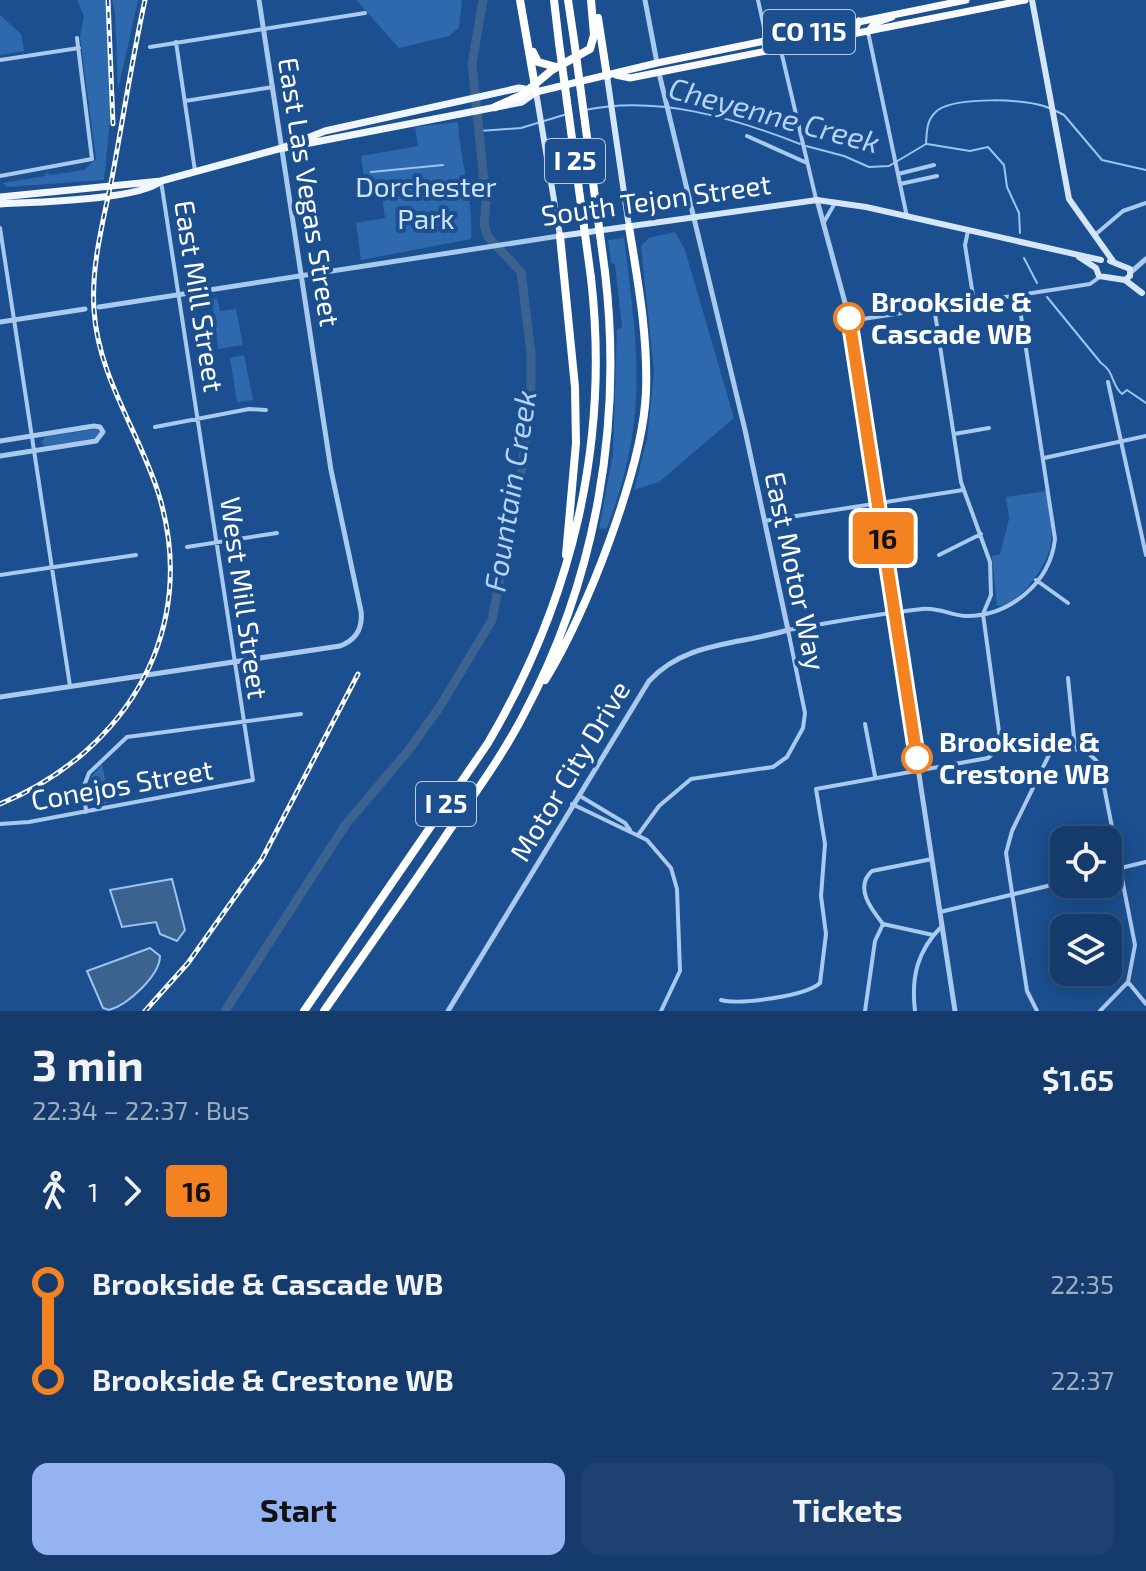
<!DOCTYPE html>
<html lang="en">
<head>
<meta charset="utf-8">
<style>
  body { margin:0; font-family:"Exo 2",sans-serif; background:#1d4271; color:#f1f3f6; height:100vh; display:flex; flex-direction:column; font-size:30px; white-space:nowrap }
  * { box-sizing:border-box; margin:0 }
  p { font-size:26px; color:#9dadc1 }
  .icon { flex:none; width:44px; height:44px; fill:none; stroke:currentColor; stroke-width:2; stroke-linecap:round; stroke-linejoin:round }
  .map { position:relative; height:1011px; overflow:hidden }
  .side { display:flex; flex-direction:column; background:#143b6b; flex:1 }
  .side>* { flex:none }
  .badge { padding:0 16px; border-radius:6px; font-size:28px; line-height:52px }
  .fabs { position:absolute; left:1050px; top:826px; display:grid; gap:16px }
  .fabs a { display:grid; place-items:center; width:72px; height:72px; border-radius:16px; background:#143b6b; box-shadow:0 4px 20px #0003,0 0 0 2px #33557e; font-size:40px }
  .map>.badge { position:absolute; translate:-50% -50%; box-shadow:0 0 0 4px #fff }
  .legs { display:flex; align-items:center; gap:12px; height:88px; padding:0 32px; font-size:26px }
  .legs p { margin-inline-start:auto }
  .headline { display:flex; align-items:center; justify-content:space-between; height:136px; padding:0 32px }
  h1 { font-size:44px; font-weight:700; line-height:60px }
  .action { display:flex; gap:16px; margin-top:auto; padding:16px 32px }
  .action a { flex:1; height:92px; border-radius:16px; background:#95b2f1; color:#111; font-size:32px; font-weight:700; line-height:92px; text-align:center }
  .action a+a { background:#1d4271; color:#f1f3f6 }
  ul { padding:0 32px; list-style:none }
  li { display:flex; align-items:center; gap:28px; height:96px; font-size:30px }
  li i { display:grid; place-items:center; width:12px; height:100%; margin:0 10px; background:currentColor }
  li i::after { content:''; width:20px; height:20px; margin:-10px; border:6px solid; border-radius:50%; background:#143b6b }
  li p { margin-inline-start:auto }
  li:first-child i { background:linear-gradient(#0000 50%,currentColor 0) }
  li:last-child i { background:linear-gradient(currentColor 50%,#0000 0) }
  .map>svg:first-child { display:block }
  .green { fill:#2e69ad }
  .water { fill:#3c6290; stroke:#9cc4f0; stroke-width:2 }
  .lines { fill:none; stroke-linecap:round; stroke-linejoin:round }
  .stream { stroke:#9cc4f0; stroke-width:2 }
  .river { stroke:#3c6290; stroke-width:9 }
  .minor { stroke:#a9c9ee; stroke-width:4 }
  .tertiary { stroke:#a9c9ee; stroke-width:5 }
  .secondary { stroke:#d6e6fa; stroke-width:6 }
  .primary { stroke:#f0f6ff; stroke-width:7 }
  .trunk { stroke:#f8faff; stroke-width:7 }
  .motorway { stroke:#fff; stroke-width:8 }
  .rail-casing { stroke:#fff; stroke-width:5 }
  .rail { stroke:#1b4f8f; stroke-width:2; stroke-dasharray:6; stroke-linecap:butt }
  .motorway-bridge { stroke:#fff; stroke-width:8 }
  .line-1-casing { stroke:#fff; stroke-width:18 }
  .line-1 { stroke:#f58220; stroke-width:12 }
  .stop-1-dot { fill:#fff; stroke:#f58220; stroke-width:4 }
  .labels { text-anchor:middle; stroke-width:8; stroke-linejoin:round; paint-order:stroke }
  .shield { fill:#1b4f8f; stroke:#bbcadd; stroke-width:2 }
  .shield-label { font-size:26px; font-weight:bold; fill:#fff }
  .park-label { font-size:28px; fill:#cfe3fa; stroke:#1b4f8f }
  .street-label { font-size:28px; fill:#fff; stroke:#1b4f8f }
  .stop-label { font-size:28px; font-weight:bold; fill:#fff; stroke:#1b4f8f; text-anchor:start }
  .water-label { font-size:30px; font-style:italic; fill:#b5d3f5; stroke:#1b4f8f }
</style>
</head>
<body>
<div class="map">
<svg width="1146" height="1011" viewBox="0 0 1146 1011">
  <rect width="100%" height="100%" fill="#1b4f8f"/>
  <path class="green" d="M77,0h28c12,58 5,121 -1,180l-98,7 -3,-4 42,-7 1,-4 5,3 33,-5 12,-11 -16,-122 4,-21z
    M112,0h26l-20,90 -3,-78z
    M356,0h106l-3,28 -10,8 -50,12z
    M0,15l21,19 3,17 -24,4z
    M458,122c2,39 16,78 13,117l-110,21 -5,-37 29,-5 -5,-36 -15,2 -4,-28 57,-10 -3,-19z
    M675,232l10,18 49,168 -75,64 -25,8 13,-51 7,-67 -13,-126 8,-8z
    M624,238c14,113 25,179 -17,290l-8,1 14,-75 4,-125 5,-1 -7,-64 -4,-1 -3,-23z
    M217,298l3,13 16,-2 7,36 -25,4 -6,-50z
    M244,355l9,45 -16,2 -7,-44z
    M96,429l4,3 -2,6 -53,8 -4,-4 4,-5z
    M1046,491c2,17 8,40 4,57 -5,21 -32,58 -53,58l-5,-50 8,-2 9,-35 -3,-22z
    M102,764l8,38 -16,4 -6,-5 3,-24z"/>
  <path class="water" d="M172,879l13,51 -8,11 -17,-7 -4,-12 -34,5 -12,-37z
    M150,948l10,8c0,19 -32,49 -51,54l-6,-2 -16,-37z"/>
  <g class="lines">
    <path class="stream" d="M585,110c72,-15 149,8 215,34
      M1054,110l10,5 38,45 44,10
      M479,131l42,-3 46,-14
      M927,144l43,7 18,-4 16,18 3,22 12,26 1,20
      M806,146l38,10 25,11 20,-1 37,-22c1,-13 0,-25 12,-34 19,-13 89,-12 111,-2
      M371,172l72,-7
      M1024,258l13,25
      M1047,297l54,66c14,9 10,22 21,31l5,-4 19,13"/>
    <path class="river" d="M225,1011l121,-187 62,-73 31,-43 53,-88 29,-147 10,-78v-42l-10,-81 -33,-35 -4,-12 2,-24 -14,-137 11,-64"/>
    <path class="minor" d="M758,0l9,41
      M868,32l39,185
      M778,38l38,161
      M176,42l19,129
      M150,47l215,-34
      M0,60l79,-12
      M185,101l88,-14
      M747,136l60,27
      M898,174l36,-9
      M0,176l92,-17 -15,-121
      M900,184l37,-8
      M824,222l11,-19
      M0,228l70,458
      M968,231l-3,14 9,57
      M1096,234l27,-23 23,-8
      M850,321l240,-37 11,-8
      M1108,382l38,173
      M155,427l94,-18 17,1
      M954,434l35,-6
      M1044,458l102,-22
      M764,521l199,-31
      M187,547l90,-14
      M939,555l42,-21
      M0,575l136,-20
      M1036,580l32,23
      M1068,678l7,70
      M865,724l10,52
      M580,796l45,27 5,7
      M572,804l75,36 24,28 6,21 3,82 -19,40
      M86,812l-2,-26 5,-13 38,-36 174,-23
      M0,824l29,-2 224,-42 -92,-599
      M638,835l21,-29 32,-27 82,-12 14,-10 16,-29 2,-15 -17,-83c44,-8 89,-16 134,-21 16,-2 28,6 43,7 43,1 85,-32 90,-77l-37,-243
      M932,859l-60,12c-18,16 -1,38 11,53l50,11
      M1108,871l38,-9
      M940,912l124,-30
      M721,1000c19,5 85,-4 99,-17l6,-49 -5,-38 4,-52 -9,-55 172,-31 13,-12 -18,-132 8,-19 -1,-33 -29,-80 -27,-175
      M865,1011l10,-70 8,-17
      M915,1011c-4,-34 2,-60 27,-85
      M1037,1011l-10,-20 -21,-138 6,-22 37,-76 7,-7c18,0 34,1 44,18l35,179 -7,37 18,22
      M1100,1011l28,-29"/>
    <path class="tertiary" d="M645,0l12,63
      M817,200l33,121 105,690
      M1130,273l16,-14
      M99,307l460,-71
      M0,322l85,-13
      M0,441l94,-15 6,1 3,5 -7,9 -96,15
      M0,697l340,-51c16,-6 23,-18 21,-35l-30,-141 -72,-470
      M448,1011l201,-330c37,-40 90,-36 139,-51l-43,-200 -86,-357"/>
    <path class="secondary" d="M1032,0l37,199 44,62
      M607,76l22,151
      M536,92l24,144 257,-36 49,7 235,53
      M1079,257l17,11 3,8 26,4 17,13
      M1110,261l20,8v7l-5,4"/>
    <path class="primary" d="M284,148l238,-46 14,-10
      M0,197l161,-16 121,-33 43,-17 194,-43 11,2
      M0,204c33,-2 140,-4 161,-23"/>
    <path class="trunk" d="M868,32l7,-9 17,-6
      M831,39l6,-7 19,-4 3,-7
      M616,75l14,3 395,-78
      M536,92l121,-29 309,-63"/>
    <path class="motorway" d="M520,0l16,92
      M554,0l5,43
      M568,0l6,40
      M598,18l9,58
      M533,52l5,10 18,5
      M495,107l27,-12 30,-25 38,-21 4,-14 -3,-35
      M560,236l15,151 1,56 -10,112
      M545,680c41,-65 98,-212 101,-288 2,-56 -8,-110 -17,-165
      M304,1011l184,-268c84,-143 122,-300 103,-465
      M324,1011c42,-60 84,-119 125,-180 26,-38 54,-76 75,-117 72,-135 99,-290 81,-442"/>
    <g class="rail-casing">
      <path id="rail" d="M108,0l5,124
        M0,804c128,-53 201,-176 158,-312 -20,-62 -60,-116 -64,-182 -3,-44 9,-88 18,-132 11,-59 20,-119 33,-178
        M145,1011l43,-48 74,-104 96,-185"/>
    </g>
    <use href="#rail" class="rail"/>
    <path class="motorway-bridge" d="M574,40l31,232
      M559,43l32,235"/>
  </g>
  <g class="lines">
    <g class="line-1-casing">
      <path id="line-1" d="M849,318l68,440"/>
    </g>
    <use href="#line-1" class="line-1"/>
  </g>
  <g class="stop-1-dot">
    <circle cx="849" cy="318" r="14"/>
    <circle cx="917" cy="758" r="14"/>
  </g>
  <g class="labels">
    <g class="shield">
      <rect x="763" y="10" width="92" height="44" rx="6"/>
      <rect x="545" y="139" width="60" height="44" rx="6"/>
      <rect x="416" y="782" width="60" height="44" rx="6"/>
    </g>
    <g class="shield-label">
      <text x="809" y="41">CO 115</text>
      <text x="575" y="170">I 25</text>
      <text x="446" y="813">I 25</text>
    </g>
    <g class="park-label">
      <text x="426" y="197">Dorchester<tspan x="426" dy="32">Park</tspan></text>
    </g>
    <g class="street-label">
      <text transform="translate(309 192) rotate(81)" y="10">East Las Vegas Street</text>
      <text transform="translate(656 200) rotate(-8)" y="10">South Tejon Street</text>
      <text transform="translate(199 296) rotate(81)" y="10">East Mill Street</text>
      <text transform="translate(795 571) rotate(78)" y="10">East Motor Way</text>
      <text transform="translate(244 598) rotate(82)" y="10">West Mill Street</text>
      <text transform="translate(570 771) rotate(-59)" y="10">Motor City Drive</text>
      <text transform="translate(122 785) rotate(-10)" y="10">Conejos Street</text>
    </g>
    <g class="stop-label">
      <text x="871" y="312">Brookside &amp;<tspan x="871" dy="32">Cascade WB</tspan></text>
      <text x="939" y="752">Brookside &amp;<tspan x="939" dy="32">Crestone WB</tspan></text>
    </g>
    <g class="water-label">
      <text transform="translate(774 116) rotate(15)" y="10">Cheyenne Creek</text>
      <text transform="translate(511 491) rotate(-81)" y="10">Fountain Creek</text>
    </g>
  </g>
</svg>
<div class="fabs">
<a><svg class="icon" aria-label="locate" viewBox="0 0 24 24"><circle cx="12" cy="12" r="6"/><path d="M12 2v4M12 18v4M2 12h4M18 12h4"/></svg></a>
<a><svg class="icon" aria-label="layers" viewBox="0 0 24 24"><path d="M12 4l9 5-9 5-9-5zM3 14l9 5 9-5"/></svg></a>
</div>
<b class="badge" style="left:883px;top:538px;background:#f58220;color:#111">16</b>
</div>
<section class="side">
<div class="headline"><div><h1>3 min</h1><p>22:34 – 22:37 · Bus</p></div><b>$1.65</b></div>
<div class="legs"><svg class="icon" aria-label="walk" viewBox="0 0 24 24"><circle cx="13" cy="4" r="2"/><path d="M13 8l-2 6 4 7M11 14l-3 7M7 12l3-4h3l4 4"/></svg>1<svg class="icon" aria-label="forward" viewBox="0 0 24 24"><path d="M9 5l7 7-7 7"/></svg><b class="badge" style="background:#f58220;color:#111">16</b></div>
<ul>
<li><i style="color:#f58220"></i><b>Brookside &amp; Cascade WB</b><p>22:35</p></li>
<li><i style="color:#f58220"></i><b>Brookside &amp; Crestone WB</b><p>22:37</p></li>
</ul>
<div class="action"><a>Start</a><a>Tickets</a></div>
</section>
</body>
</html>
